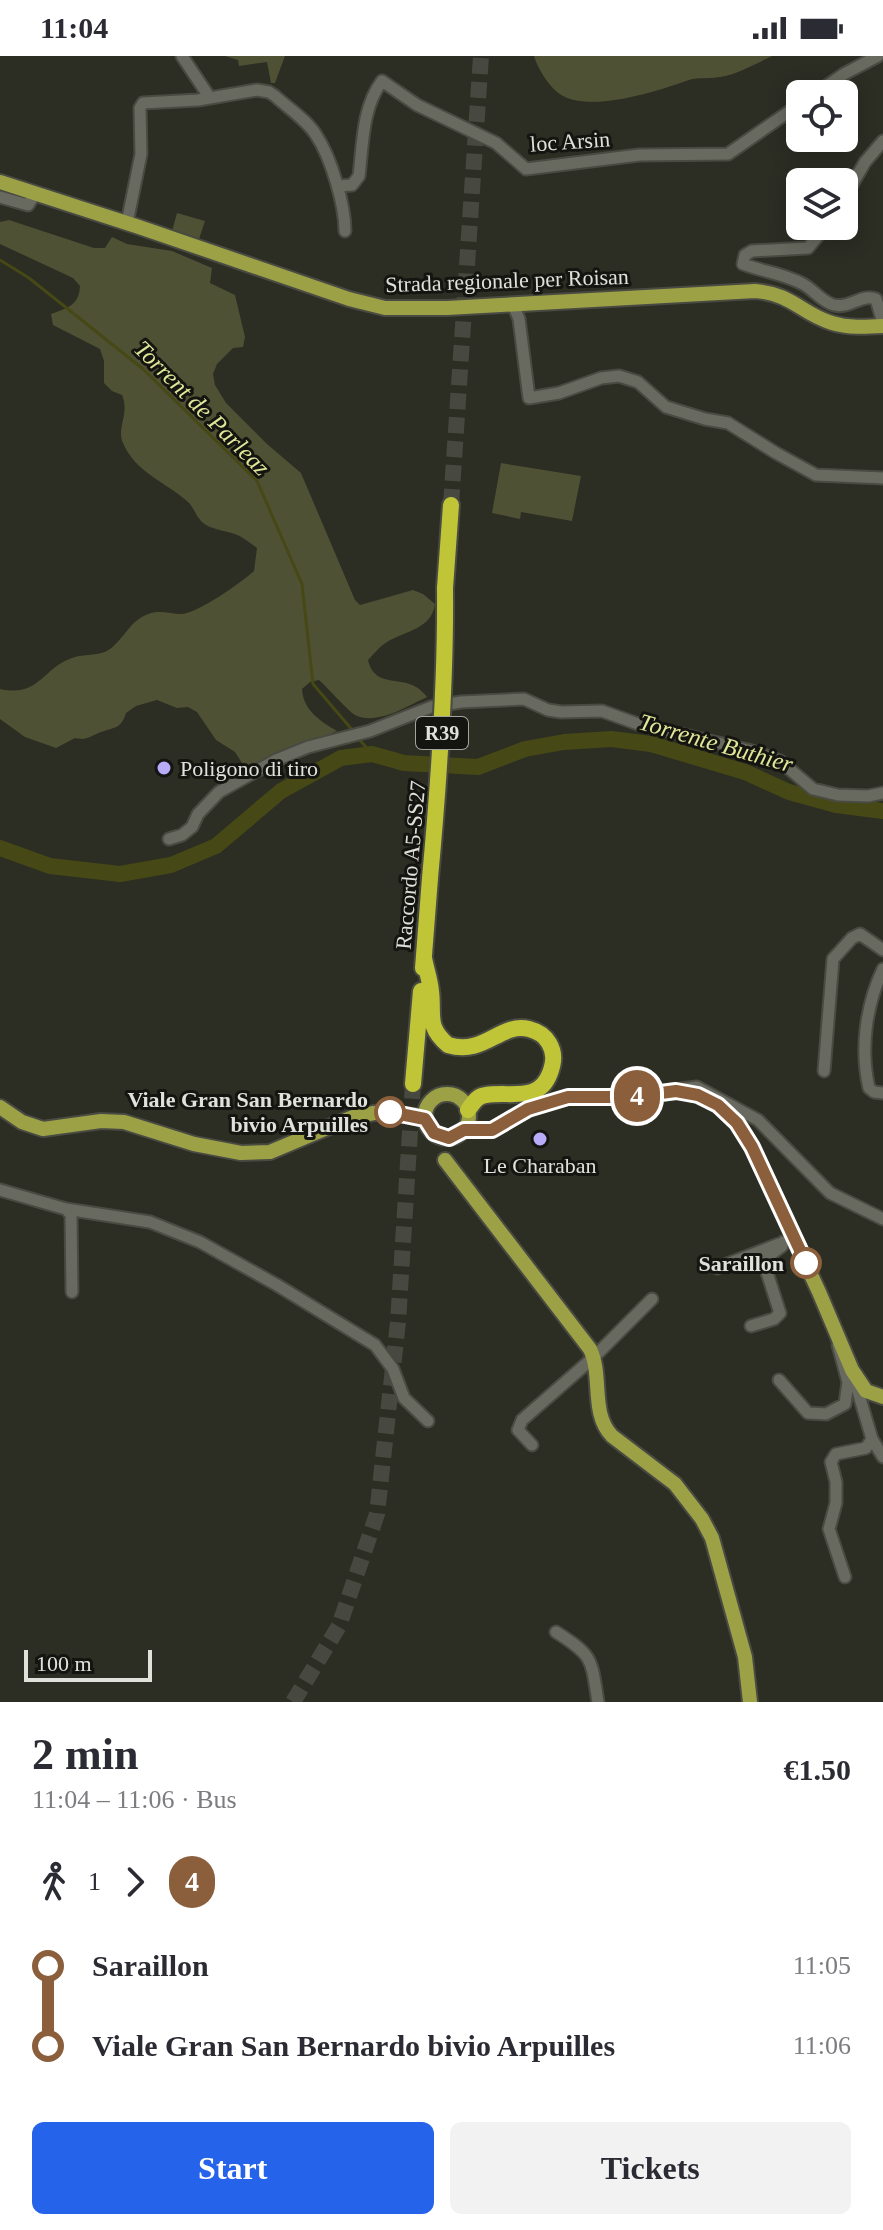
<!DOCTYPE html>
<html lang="en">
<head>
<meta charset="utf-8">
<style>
  body { margin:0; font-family:Georgia,serif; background:#f2f2f3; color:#2b2b33; height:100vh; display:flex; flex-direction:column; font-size:30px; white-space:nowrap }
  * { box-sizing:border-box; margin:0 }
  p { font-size:26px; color:#7c7c81 }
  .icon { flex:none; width:44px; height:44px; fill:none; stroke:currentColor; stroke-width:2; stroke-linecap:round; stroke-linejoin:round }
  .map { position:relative; height:1646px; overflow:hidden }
  .panel { display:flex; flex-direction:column; background:#fff; flex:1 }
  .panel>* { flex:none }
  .badge { padding:0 16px; border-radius:26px; font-size:28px; line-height:52px }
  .buttons { position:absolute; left:786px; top:24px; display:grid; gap:16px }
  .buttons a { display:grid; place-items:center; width:72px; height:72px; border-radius:12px; background:#fff; box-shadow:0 4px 20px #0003; font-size:40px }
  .scale { position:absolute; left:24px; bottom:20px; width:128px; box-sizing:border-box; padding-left:8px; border:4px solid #e0e1db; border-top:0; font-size:22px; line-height:28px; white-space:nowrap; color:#e0e1db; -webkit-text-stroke:6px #141410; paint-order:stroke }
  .map>.badge { position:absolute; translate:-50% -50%; box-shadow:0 0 0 4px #fff }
  .legs { display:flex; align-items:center; gap:12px; height:88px; padding:0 32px; font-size:26px }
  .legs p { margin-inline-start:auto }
  .summary { display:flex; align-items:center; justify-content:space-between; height:136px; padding:0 32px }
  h1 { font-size:44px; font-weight:600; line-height:60px }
  .action { display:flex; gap:16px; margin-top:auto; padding:16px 32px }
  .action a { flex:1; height:92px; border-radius:12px; background:#2563eb; color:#fff; font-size:32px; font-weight:600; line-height:92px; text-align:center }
  .action a+a { background:#f2f2f3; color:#2b2b33 }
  ul { padding:0 32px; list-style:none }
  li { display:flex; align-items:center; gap:28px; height:80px; font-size:30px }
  li i { display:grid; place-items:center; width:12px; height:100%; margin:0 10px; background:currentColor }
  li i::after { content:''; width:20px; height:20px; margin:-10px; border:6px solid; border-radius:50%; background:#fff }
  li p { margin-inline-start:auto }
  li:first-child i { background:linear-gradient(#0000 50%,currentColor 0) }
  li:last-child i { background:linear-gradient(currentColor 50%,#0000 0) }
  .status { display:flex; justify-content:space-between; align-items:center; height:56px; padding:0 40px; background:#fff; direction:ltr }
  .status svg { height:22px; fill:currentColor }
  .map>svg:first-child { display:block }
  .green { fill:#4f5134 }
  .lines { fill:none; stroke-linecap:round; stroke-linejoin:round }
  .stream { stroke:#464816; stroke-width:3 }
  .river { stroke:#464816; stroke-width:16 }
  .highway-tunnel { stroke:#47483f; stroke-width:16; stroke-dasharray:16 8; stroke-linecap:butt }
  .minor-casing { stroke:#494a42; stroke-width:15 }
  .major-casing { stroke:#494a42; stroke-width:18 }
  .highway-casing { stroke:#494a42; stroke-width:20 }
  .minor { stroke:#696a5f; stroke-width:11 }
  .major { stroke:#9da146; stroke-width:14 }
  .highway { stroke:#bfc536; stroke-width:16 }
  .highway-bridge-casing { stroke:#494a42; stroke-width:20; stroke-linecap:butt }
  .highway-bridge { stroke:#bfc536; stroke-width:16 }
  .line-1-casing { stroke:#fff; stroke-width:18 }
  .line-1 { stroke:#8b5e3c; stroke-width:12 }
  .poi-dot { fill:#b8abf7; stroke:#141410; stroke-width:3 }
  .stop-1-dot { fill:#fff; stroke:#8b5e3c; stroke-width:4 }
  .labels { text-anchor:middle; stroke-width:6; stroke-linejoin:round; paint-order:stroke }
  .shield { fill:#141410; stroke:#a3a49e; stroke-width:2 }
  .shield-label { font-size:20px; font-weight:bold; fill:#e0e1db }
  .street-label { font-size:22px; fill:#e0e1db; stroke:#141410 }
  .poi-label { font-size:22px; fill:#e0e1db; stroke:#141410; text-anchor:start }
  .stop-label { font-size:22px; font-weight:bold; fill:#e0e1db; stroke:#141410; text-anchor:end }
  .water-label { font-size:24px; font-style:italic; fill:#e1e798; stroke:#141410 }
</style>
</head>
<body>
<div class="status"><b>11:04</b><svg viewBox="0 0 49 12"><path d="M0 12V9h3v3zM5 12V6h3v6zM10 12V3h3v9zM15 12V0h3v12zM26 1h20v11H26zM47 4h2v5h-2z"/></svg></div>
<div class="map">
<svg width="883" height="1646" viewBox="0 0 883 1646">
  <rect width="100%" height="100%" fill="#2c2d23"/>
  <path class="green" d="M225,0h60l-10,27h-4l-4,-21 -28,4 -1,-6z
    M534,0h238c-17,8 -34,18 -52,21 -10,2 -21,0 -31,3 -31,11 -95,32 -126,16 -13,-7 -25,-27 -29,-40z
    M177,157l28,8 -6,18 -27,-8z
    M9,164l85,28h11l7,-11 15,7 45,7 40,17 -2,15 25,12 10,42 -2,10 -10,1 -16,16 -4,10 2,11 11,18 41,41 34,29 54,127 5,5 53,-15 10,4 12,10c-3,25 -30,27 -48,38 -8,5 -13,12 -19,18 8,33 40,10 59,37 -19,9 -51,29 -72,18 -8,-5 -27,-27 -36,-35l-9,2 -8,7c1,21 18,32 35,42l-87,36 -3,4 -12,-19 -19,-12 -19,-28 -9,-5 -11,1 -20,-8 -21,6 -10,7c-5,16 -11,14 -25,19 -11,4 -14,9 -26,6l-19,10 -31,-11 -25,-18v-30c40,9 43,-23 75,-32 11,-3 26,-1 35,-8 16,-12 19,-29 41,-36 11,-3 20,1 30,1 16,0 61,-32 73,-43l3,-23c-7,-5 -14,-11 -22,-14 -9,-3 -20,-4 -29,-9 -10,-6 -11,-17 -19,-24 -23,-20 -51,-28 -64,-58 -7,-14 7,-30 -1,-48l-10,-4 -8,-8v-22l-4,-12 -47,-24 -2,-11c17,-6 28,-9 29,-28l-7,-8 -73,-34v-22z
    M501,407l80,13 -9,45 -51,-9 -1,7 -28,-6z"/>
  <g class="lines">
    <path class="stream" d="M0,204l29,18 114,91 114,112 45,103 11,100 41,48
      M358,682l14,16"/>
    <path class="river" d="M0,792l50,18 70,8 51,-9 45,-19 65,-55 60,-33 31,-4 32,9 74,4 47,-18 39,-7 47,-3 40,5 94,28 44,20 47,13 47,6"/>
    <path class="highway-tunnel" d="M451,449l30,-449
      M293,1646l46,-76 38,-112 21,-192 15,-238"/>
    <g class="minor-casing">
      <path id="minor" d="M182,0l28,42
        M815,38l29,-20 34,-18
        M338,130l14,-1 7,-9c4,-33 3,-68 23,-95l35,24 79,38 30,26 113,-14 89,-1 72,-50
        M0,141l28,8 7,-11
        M844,143l21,-37 18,-21
        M127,167l14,-69 -1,-46 3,-5 55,-3 59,-10 12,2 6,4c13,12 32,24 41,39 15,22 29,70 29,96
        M826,170l-18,22 -56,3 -7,4 -2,9c21,8 39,9 60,20 11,6 19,18 31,21 16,4 28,-12 42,-6l7,24
        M513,248l6,15 10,79 30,-5 42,-15 18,-2 19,6 28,25 39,12 23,4 48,30 40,22 67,3
        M169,783l13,-4 10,-8 6,-13 21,-22 57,-32 32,-13 62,-16 61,-24 30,-5 63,-3 24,11 13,2 41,-1 36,13 114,27 28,10 33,28 25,6 30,1 15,-3
        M883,913c-17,36 -23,80 -14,119l5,4 9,1
        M824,1015l9,-112 19,-21 8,-4 23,16
        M681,1033l16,-2 61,33 72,73 53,26
        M0,1134l66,19 84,13 50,20 77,43 98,60 18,24 11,29 24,23
        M66,1153l5,6 1,77
        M717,1212l62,-24
        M751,1270l23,-7 6,-6 -17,-53 19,-14 1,-4
        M854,1322l18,61 11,18
        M779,1324l29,33 18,1 19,-10 3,-22 -10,-37
        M532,1389l-14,-15 4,-10 72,-63 58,-58
        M845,1521l-16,-48 7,-26v-21l-5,-20 5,-8 30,-6 6,-9
        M556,1576c38,24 35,27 42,70"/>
    </g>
    <g class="major-casing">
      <path id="major" d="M0,126l139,45 210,72 36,9h62l308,-17c38,3 45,22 77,32 16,5 34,4 51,3
        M425 1060a22 22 0 1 1 44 0a22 22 0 1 1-44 0Z
        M0,1051l22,15 21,7 58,-8 23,1 70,22 47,9 29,-1 83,-35 21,-4 16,-1 35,7
        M464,1074h28l36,-21 40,-12h62l46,-6 22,4 20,10 19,18 15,24 67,145 33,78 14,21 17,6
        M445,1104l145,189c13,27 0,64 22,87l63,48 27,35 10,19 33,119 5,45"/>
    </g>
    <g class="highway-casing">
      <path id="highway" d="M445,532l6,-83
        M424,902c2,11 6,22 7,33 3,25 -5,35 17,54 37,11 52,-23 81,-16 8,2 16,7 20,14 6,10 5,19 1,30 -11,30 -39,18 -64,22 -9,1 -12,7 -18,15
        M423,912l7,-90
        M413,1028l8,-93"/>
    </g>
    <use href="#minor" class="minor"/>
    <use href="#major" class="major"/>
    <use href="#highway" class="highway"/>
    <g class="highway-bridge-casing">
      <path id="highway-bridge" d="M430,822c9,-97 16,-193 15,-290"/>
    </g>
    <use href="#highway-bridge" class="highway-bridge"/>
  </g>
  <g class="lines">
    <g class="line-1-casing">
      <path id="line-1" d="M390,1056l35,7 9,14 15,5 15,-8h28l36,-21 40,-12h62l46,-6 22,4 20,10 19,18 15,24 54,116"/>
    </g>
    <use href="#line-1" class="line-1"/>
  </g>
  <g class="poi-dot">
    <circle cx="164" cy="712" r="8"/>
    <circle cx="540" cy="1083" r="8"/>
  </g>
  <g class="stop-1-dot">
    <circle cx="390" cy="1056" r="14"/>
    <circle cx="806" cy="1207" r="14"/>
  </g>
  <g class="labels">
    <rect class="shield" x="416" y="661" width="52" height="32" rx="6"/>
    <g class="shield-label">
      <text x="442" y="684">R39</text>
    </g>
    <g class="street-label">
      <text transform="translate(570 85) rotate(-4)" y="8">loc Arsin</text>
      <text transform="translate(507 224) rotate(-2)" y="8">Strada regionale per Roisan</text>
      <text transform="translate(410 809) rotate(-85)" y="8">Raccordo A5-SS27</text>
    </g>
    <g class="poi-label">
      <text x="180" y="720">Poligono di tiro</text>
      <text x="540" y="1117" text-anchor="middle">Le Charaban</text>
    </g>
    <g class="stop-label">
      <text x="368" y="1051">Viale Gran San Bernardo<tspan x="368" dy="25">bivio Arpuilles</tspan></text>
      <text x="784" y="1215">Saraillon</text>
    </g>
    <g class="water-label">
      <text transform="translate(202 352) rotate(45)" y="8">Torrent de Parleaz</text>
      <text transform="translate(716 687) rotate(16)" y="8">Torrente Buthier</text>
    </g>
  </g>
</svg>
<div class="buttons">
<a><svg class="icon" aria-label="locate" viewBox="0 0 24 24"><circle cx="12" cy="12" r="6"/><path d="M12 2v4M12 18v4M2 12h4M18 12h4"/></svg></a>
<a><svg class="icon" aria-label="layers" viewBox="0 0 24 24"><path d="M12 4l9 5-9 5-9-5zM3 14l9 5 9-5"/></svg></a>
</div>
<div class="scale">100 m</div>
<b class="badge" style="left:637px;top:1040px;background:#8b5e3c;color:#fff">4</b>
</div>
<section class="panel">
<div class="summary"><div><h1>2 min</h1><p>11:04 – 11:06 · Bus</p></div><b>€1.50</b></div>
<div class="legs"><svg class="icon" aria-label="walk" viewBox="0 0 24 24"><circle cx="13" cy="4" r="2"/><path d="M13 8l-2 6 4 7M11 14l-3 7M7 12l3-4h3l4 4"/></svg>1<svg class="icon" aria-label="forward" viewBox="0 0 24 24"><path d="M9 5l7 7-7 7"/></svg><b class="badge" style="background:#8b5e3c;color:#fff">4</b></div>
<ul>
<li><i style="color:#8b5e3c"></i><b>Saraillon</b><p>11:05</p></li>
<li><i style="color:#8b5e3c"></i><b>Viale Gran San Bernardo bivio Arpuilles</b><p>11:06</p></li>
</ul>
<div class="action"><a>Start</a><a>Tickets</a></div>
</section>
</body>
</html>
